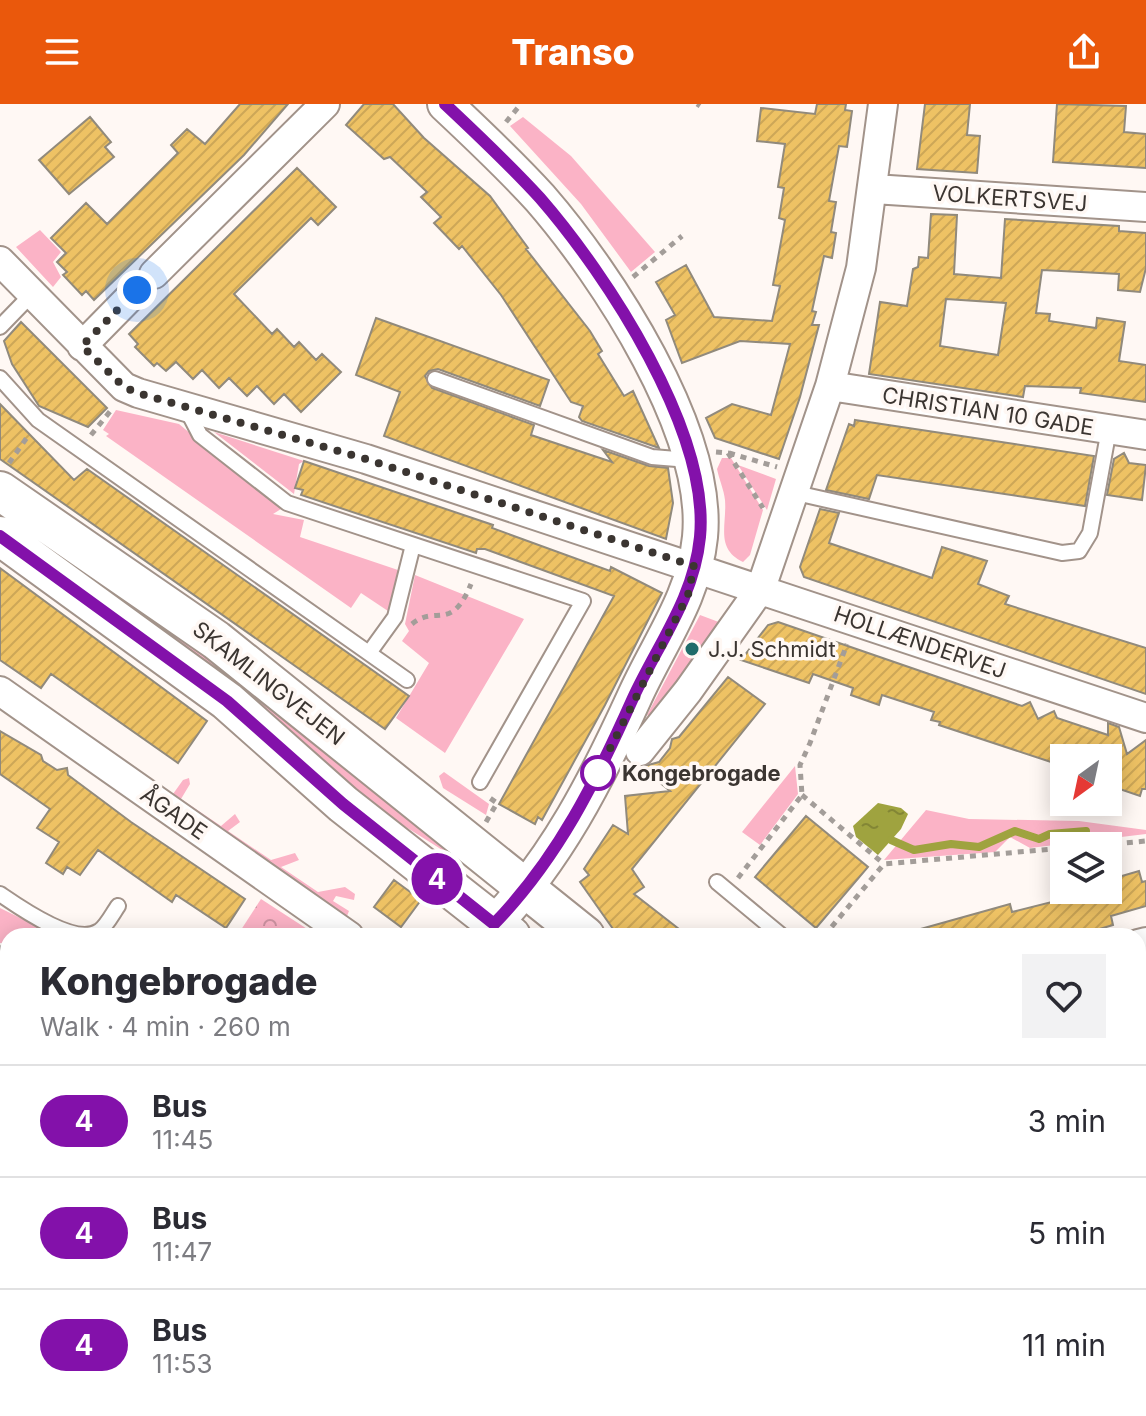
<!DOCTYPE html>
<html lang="en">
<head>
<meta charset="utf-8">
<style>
  body { margin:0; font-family:Inter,sans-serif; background:#f2f2f3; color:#2b2b33; height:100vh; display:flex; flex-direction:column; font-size:30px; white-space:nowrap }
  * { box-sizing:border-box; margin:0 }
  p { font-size:26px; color:#7c7c81 }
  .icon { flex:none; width:44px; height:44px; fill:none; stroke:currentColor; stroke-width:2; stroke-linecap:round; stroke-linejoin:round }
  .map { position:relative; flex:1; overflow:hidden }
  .sheet { position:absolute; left:0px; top:824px; width:1146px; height:488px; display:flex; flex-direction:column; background:#fff; border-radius:24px 24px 0 0; box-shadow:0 4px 20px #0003 }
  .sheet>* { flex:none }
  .badge { padding:0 16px; border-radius:26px; font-size:28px; line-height:52px }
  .needle { width:52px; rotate:213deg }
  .tools { position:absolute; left:1050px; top:640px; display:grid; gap:16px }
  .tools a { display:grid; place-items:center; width:72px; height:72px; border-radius:0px; background:#fff; box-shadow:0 4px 20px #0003; font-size:40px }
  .you { position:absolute; width:40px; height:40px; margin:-20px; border:6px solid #fff; border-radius:50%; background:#1a73e8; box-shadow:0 0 0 12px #1a73e833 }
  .map>.badge { position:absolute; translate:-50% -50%; box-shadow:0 0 0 4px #fff }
  .round { display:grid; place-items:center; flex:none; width:84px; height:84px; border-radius:0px; background:#f2f2f3 }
  .overview { display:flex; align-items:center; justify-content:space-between; height:136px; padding:0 40px }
  h1 { font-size:38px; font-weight:800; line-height:60px }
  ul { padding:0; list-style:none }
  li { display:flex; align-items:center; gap:24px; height:112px; padding:0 40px; border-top:2px solid #e1e1e2 }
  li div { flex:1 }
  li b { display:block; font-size:30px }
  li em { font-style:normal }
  li .badge { min-width:88px; font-weight:700; text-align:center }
  header { display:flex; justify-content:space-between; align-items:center; height:104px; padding:0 40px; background:#ea580c; color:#fff; font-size:36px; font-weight:800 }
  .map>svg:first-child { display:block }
  .green { fill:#fbb3c6 }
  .park { fill:url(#park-crowns) }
  .water { fill:url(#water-ripples) }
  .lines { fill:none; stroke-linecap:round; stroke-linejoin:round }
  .stream { stroke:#9fa33f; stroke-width:8 }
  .building { fill:url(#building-hatch); stroke:#918a7c; stroke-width:2; fill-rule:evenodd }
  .service-casing { stroke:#a2938a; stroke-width:18 }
  .minor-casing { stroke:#a2938a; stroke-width:32 }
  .tertiary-casing { stroke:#a2938a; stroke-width:38 }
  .secondary-casing { stroke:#a2938a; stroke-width:42 }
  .path { stroke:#a39d99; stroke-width:5; stroke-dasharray:6 6; stroke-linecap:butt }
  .service { stroke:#fff; stroke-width:14 }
  .minor { stroke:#fff; stroke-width:28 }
  .tertiary { stroke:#fff; stroke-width:34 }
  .secondary { stroke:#fff; stroke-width:38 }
  .line-casing { stroke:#fff; stroke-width:18 }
  .line { stroke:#8311aa; stroke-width:12 }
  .walk { stroke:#3b3531; stroke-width:8; stroke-dasharray:0 14.4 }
  .poi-dot { fill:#1f6b6a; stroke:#fff8f4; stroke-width:3 }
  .stop-dot { fill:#fff; stroke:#8311aa; stroke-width:4 }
  .labels { text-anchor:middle; stroke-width:7; stroke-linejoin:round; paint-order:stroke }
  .street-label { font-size:22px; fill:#3b3531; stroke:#fff8f4 }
  .poi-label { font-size:22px; fill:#3b3531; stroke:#fff8f4; text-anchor:start }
  .stop-label { font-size:22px; font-weight:bold; fill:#3b3531; stroke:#fff8f4; text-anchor:start }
</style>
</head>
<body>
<header><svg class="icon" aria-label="menu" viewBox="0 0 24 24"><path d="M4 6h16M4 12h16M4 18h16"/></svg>Transo<svg class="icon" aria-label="share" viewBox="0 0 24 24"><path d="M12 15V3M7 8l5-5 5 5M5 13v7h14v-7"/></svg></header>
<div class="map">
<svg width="1146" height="1312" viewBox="0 0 1146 1312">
  <defs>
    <pattern id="park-crowns" width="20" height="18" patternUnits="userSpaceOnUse" patternTransform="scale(2)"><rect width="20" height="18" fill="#fbb3c6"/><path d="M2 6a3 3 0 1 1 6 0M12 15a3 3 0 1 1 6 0" fill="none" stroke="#cc92a1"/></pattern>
    <pattern id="water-ripples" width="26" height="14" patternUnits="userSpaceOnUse" patternTransform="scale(2)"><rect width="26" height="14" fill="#9fa33f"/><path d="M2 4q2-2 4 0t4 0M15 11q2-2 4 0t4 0" fill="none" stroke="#838635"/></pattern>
    <pattern id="building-hatch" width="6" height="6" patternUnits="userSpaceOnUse" patternTransform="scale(2)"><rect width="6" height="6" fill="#eec264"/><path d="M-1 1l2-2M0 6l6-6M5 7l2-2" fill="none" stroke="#cda757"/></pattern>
  </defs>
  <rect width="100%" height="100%" fill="#fff8f4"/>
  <path class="green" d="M523,13l48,39 84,96 -24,20 -50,-68 -71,-78z
    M40,126l21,22 -8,10 8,15 -8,10 -37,-40z
    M116,306l63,14 102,85 -8,5 31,6 -4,17 98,33 -10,41 -27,-18 -10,15 -245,-172 3,-2 -6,-4z
    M214,328l90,29 -5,3 -5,30z
    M722,354h9l32,52 -13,45 -7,7c-28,-14 -16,-36 -18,-62 -1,-10 -6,-21 -8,-31z
    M738,361l38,14 -9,31z
    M0,403l210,149 259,200 -6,7 -116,-73 -347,-273z
    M415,471l109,44 -79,134 -49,-35 33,-55 -27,-22 7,-10 -4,-7z
    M700,511l24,9 -73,94 -4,-3z
    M795,662l3,28 -38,51 -18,-13z
    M444,668l45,32 -3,11 -43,-27 -4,-12z
    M189,674l1,6 -9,15 40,27 14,-12 5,8 -12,9 43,29 24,-7 4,7 -18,7 37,25 27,-5 10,7 -1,6 -18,-4 -3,5 16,10 -4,10 -177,-120 15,-21z
    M926,706l43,9 110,2 67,9v4l-116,14 -20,-11 -15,15 -111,8z
    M0,804l55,27 -47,1v7h-8z
    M0,942l8,22v67l-8,-2z"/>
  <path class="park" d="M261,795l57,37h-81z"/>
  <path class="water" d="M878,699l23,5 7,6 -7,15 -23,26 -22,-18 -3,-11z"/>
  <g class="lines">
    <path class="stream" d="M891,736l23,10 37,-6 28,3 36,-16 24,8 11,-5 36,-3"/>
  </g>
  <path class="building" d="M240,0h48l-44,51 -150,145 -8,-9 -4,4 -19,-20 4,-3 -10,-10 9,-9 -15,-15 35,-35 21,21 71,-71 -7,-8 16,-16 18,15z
    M364,0h29l31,34 66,58 38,52 -2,1 64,82 12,20 -4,3 26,42 9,-5 26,57 -77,-27 -3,-4 4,-11 -12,-4 -70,-107 -39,-49 -3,3 -25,-26 7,-6 -20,-20 6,-5 -37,-35 -6,2 -38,-34z
    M817,0h29l-1,6 7,1 -5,36 -8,-1 -10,55 7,1 -5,30 5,1 -4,25 -8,-2 -12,55 4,1 -4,13h7l-19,72 -21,62 -64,-21 -9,-20 26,-14 39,11 19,-71 -50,-3 -58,22 -16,-43 9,-5 -19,-33 30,-17 28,52 58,4 8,-35 -7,-1 12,-65 -6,-2 5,-30 -6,-1 7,-43 -28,-3 4,-33 54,6z
    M925,0h45l-3,31 13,1 -3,37 -60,-4z
    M1057,0l69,2 -2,26 22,2v34l-93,-6z
    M90,13l21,25 -6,5 9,10 -45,37 -30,-34z
    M297,64l39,39 -18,18 -7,-7 -77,76 38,40 5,-5 17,18 5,-5 17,18 6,-6 19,18 -40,40 -17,-18 -10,10 -17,-18 -10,10 -18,-18 -10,10 -17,-18 -9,9 -17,-17 -10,9 -9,-8 -3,3 -19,-19 3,-3 -9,-10z
    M931,110l26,1 -3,59 47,4 4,-59 114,7v5l27,2v35l-6,24 -22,-2 1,-16 -77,-4 -6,43 14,1 -1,7 47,7 1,-10 28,4 -6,39 27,4v37l-66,-9 1,-5 -56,-2 -2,11 -154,-23 11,-72 27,4 6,-37 5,-2 1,-10 9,1zM946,195l60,4 -8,52 -58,-9z
    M376,214l173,62 -9,26 -102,-37 -9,2 -4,5 7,12 102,37 -3,10 81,27 -9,-12 46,16 19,2 5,35 -7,36 -282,-103 16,-44 -44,-17z
    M21,218l86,86 -19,19 -49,-21 -27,-42 -8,-23z
    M0,300l74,76 13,-11 322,227 -24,33 -385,-270z
    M855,316l239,36 -9,50 -208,-31 -8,24 -43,-9 23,-66 5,2z
    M1124,349l5,10 17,2 -4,35 -35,-5 7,-36z
    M304,357l189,64 -1,3 118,43 1,-4 51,26 -57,112 -63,115 -4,-3 -3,7 -36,-20 115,-208 -129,-47h-8l-1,4 -175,-58 2,-5 -8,-2z
    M820,405l19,4 -10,30 103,35 10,-31 45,14 -9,23 31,12 -4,8 141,44v46l-342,-117 -4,-10z
    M0,464l207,153 -29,42 -127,-89 -10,14 -41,-28z
    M778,518l244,84 8,-4 8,17 16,-8 3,7 51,17v-12l11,4 8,27 19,-14v49h-4l-2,7 -32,-11v-27h-47l-2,5 -8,-1 -112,-37 1,-3 -9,-2 3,-8 -52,-17 -3,10 -28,-10 2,-7 -40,-14 -4,9 -68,-23 27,-35z
    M728,573l37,27 -133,165 12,18 -10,7 54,42h-70l-38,-54 9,-7 -5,-6 29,-44 15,9 -3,-38 45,-5 -29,-24 18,-5 11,-14 2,-9 7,-2z
    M0,627l41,24 2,6 14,9 10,-2 1,7 63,47 114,77 -19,29 -50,-33 -4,7 -74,-52 -18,25 -13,-8 -4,7 -17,-11 13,-21 -22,-14 13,-19 -50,-35z
    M806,712l62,51 -52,61 -61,-51z
    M1139,767l3,11 4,-1v25l-35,10 2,9 -37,11h-158l-1,-6 93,-26 2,8 40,-10 7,-11 9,6 40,-7v-10z
    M394,776l27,20 -20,27 -27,-20z"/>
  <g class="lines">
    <g class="service-casing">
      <path id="service" d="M0,223l32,-33
        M0,274l38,42 369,260
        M435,275l217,78 37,3
        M186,304l14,27 87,68 296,98 -103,181
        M796,389l266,60 17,-2 11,-18 19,-104
        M369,549l26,-36 18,-72
        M717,778l65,54
        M0,790c19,13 75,53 99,37 7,-4 14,-18 19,-25
        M1138,1153l8,5
        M707,1304l4,8
        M873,1304l10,8"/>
    </g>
    <g class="minor-casing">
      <path id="minor" d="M874,85l272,18
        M0,157l124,126 14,6 228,66 780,259
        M154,170l171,-170
        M82,242l55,-56
        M830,282l316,49
        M0,587l349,245
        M640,647l48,-60 73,-103 69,-202 31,-118 22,-164
        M1138,840l8,-2
        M0,1277l8,3
        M153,1312v-8
        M768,1312l8,-8"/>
    </g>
    <g class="tertiary-casing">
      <path id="tertiary" d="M445,0c32,30 65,61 95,94 67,77 170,234 160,339 -6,61 -42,107 -66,161 -38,83 -77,160 -140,226"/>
    </g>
    <g class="secondary-casing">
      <path id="secondary" d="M0,387l216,149 369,296
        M0,432l227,165 116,103 168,132
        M1138,1249l8,6
        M1138,1304l8,6"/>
    </g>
    <path class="path" d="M697,0l3,2
      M506,18l15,-18
      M633,173l49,-41
      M91,331l21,-26
      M716,348l12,1 35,55
      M729,349l48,14
      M9,359l19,-27
      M412,520c24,-20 39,9 59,-40
      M802,691l82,69
      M486,718l11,-19 -10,-7
      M1091,742l55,-5
      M738,774l64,-83 -2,-30 10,-22 37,-99
      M275,832l10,-5 12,2
      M824,832l60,-72 180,-16
      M0,844l8,-1
      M0,939l8,-2
      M8,1086v-1
      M665,1304l4,8
      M574,1312l2,-8
      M921,1312l6,-8"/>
    <use href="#service" class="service"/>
    <use href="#minor" class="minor"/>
    <use href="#tertiary" class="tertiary"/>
    <use href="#secondary" class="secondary"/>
  </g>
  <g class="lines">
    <g class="line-casing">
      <path id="line" d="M0,432l227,165 116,103 151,120c64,-66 102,-143 139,-226 25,-54 61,-100 67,-161 10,-105 -93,-262 -160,-339 -30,-33 -63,-64 -95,-94"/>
    </g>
    <use href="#line" class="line"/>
    <path class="walk" d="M137,186l-55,56 42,41 14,6 228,66 328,107 -6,29 -96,189 6,-11"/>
  </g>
  <circle class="poi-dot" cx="692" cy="545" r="8"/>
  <circle class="stop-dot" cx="598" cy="669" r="16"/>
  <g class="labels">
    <g class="street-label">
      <text transform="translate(1010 94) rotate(4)" y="8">VOLKERTSVEJ</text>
      <text transform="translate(988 307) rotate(9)" y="8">CHRISTIAN 10 GADE</text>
      <text transform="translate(920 538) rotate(19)" y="8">HOLLÆNDERVEJ</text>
      <text transform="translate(269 579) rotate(38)" y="8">SKAMLINGVEJEN</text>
      <text transform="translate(174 709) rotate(35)" y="8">ÅGADE</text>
    </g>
    <g class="poi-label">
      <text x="708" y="553">J.J. Schmidt</text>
    </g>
    <g class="stop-label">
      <text x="622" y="677">Kongebrogade</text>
    </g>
  </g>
</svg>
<div class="tools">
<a><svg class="needle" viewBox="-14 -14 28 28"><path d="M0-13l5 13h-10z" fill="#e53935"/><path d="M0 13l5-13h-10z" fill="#7c7c81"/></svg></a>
<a><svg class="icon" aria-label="layers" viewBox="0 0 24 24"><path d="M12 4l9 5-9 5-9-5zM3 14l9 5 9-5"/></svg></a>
</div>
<div class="you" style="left:137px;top:186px"></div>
<b class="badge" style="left:437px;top:775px;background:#8311aa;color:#fff">4</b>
<section class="sheet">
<div class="overview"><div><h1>Kongebrogade</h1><p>Walk · 4 min · 260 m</p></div><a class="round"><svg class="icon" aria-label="heart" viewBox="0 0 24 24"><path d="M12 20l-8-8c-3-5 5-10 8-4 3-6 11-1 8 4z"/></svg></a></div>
<ul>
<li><span class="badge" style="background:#8311aa;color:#fff">4</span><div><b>Bus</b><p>11:45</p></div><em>3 min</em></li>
<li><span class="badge" style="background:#8311aa;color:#fff">4</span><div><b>Bus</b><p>11:47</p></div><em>5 min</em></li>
<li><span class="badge" style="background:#8311aa;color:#fff">4</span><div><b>Bus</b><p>11:53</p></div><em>11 min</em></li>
</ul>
</section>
</div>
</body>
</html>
